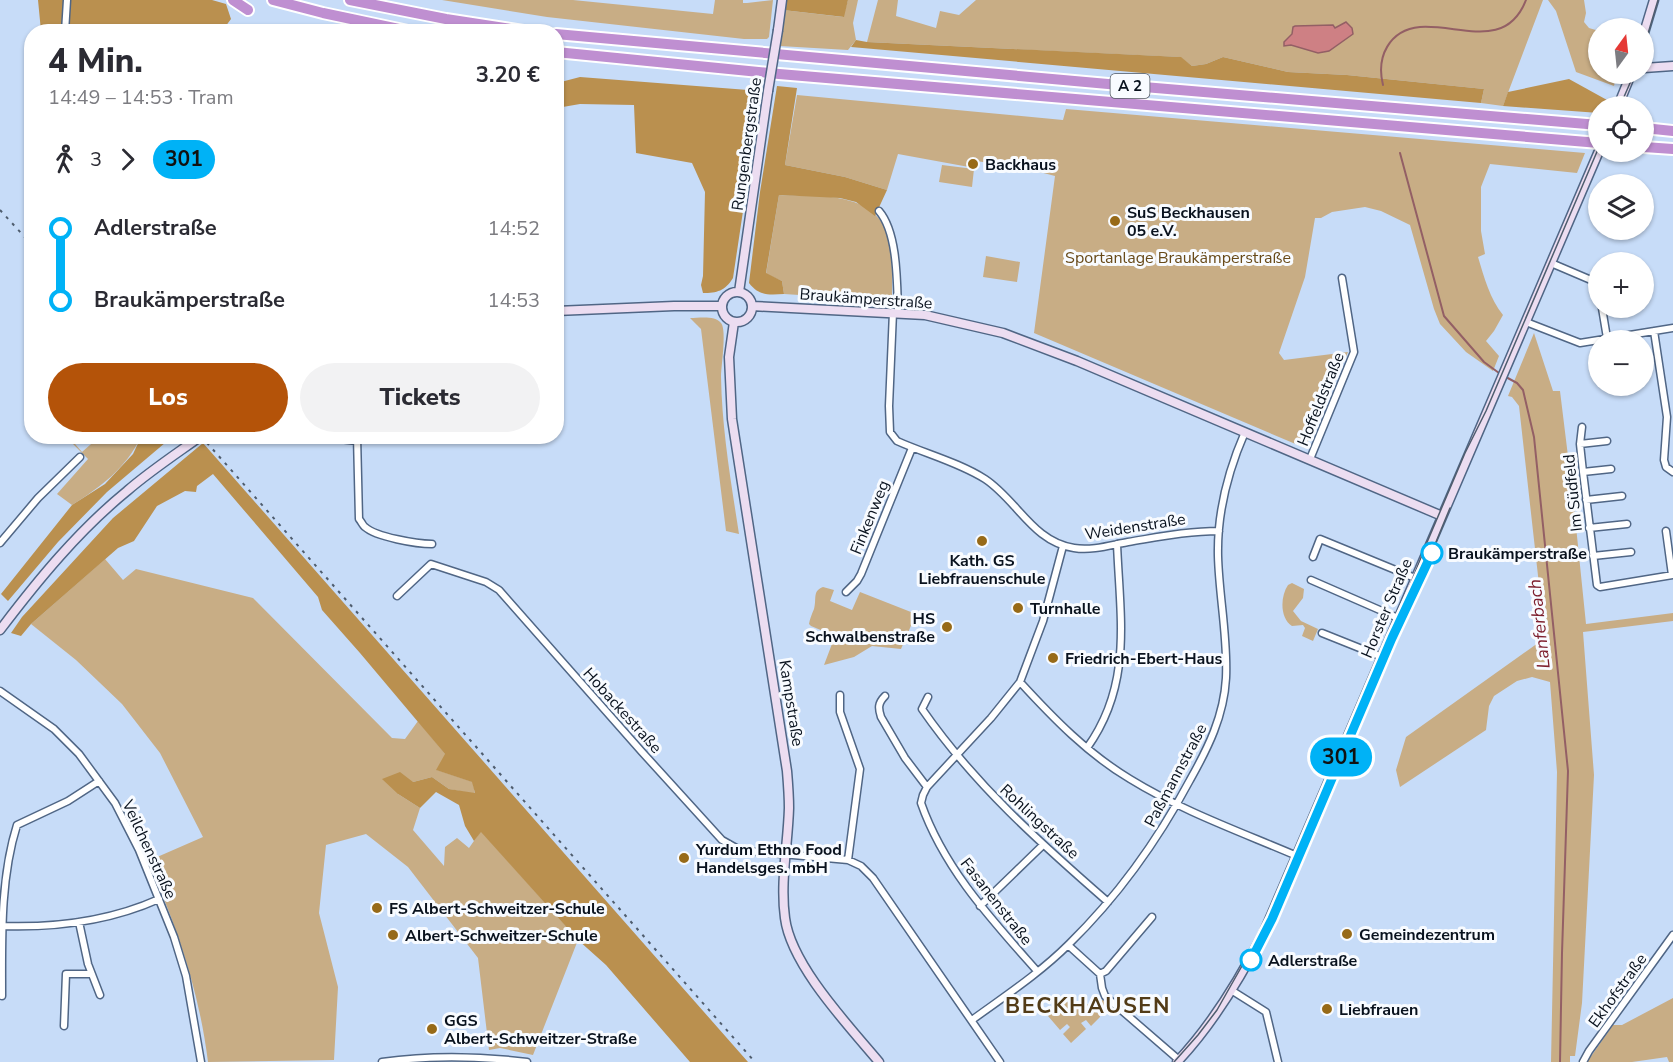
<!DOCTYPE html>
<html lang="de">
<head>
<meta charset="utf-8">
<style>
  body { margin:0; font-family:"Nunito Sans",sans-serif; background:#f2f2f3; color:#2b2b33; height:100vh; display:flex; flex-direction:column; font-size:22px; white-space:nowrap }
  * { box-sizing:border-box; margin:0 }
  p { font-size:20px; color:#7c7c81 }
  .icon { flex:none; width:33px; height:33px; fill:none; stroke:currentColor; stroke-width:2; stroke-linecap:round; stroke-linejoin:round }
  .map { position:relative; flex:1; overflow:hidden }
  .drawer { position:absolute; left:24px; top:24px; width:540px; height:420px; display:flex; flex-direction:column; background:#fff; border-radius:24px; box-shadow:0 2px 4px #0004 }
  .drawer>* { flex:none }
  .badge { padding:0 12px; border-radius:20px; font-size:21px; line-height:39px }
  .needle { width:39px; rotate:15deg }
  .tools { position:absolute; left:1588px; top:18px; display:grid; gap:12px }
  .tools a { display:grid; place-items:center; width:66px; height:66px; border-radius:50%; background:#fff; box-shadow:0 2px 4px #0004; font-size:30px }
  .map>.badge { position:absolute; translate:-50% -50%; box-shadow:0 0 0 3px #fff }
  .legs { display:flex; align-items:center; gap:9px; height:66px; padding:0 24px; font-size:20px }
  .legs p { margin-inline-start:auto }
  .summary { display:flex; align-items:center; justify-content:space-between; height:102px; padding:0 24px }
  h1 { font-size:33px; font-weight:800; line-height:45px }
  .button { display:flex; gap:12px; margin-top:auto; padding:12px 24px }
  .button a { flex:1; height:69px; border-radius:36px; background:#b45309; color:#fff; font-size:24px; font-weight:800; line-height:69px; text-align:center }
  .button a+a { background:#f2f2f3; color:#2b2b33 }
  ul { padding:0 24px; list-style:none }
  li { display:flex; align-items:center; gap:21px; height:72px; font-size:22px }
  li i { display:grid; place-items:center; width:9px; height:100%; margin:0 8px; background:currentColor }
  li i::after { content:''; width:15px; height:15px; margin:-8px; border:4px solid; border-radius:50%; background:#fff }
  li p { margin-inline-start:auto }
  li:first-child i { background:linear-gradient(#0000 50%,currentColor 0) }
  li:last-child i { background:linear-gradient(currentColor 50%,#0000 0) }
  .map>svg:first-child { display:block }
  .green { fill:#c8ad85 }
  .forest { fill:#ba904f }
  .water { fill:#ce8084; stroke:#935f65; stroke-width:1.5 }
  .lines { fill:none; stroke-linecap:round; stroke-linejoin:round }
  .stream { stroke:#935f65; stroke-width:2 }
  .street-casing { stroke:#506685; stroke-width:9 }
  .secondary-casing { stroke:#506685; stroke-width:11 }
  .highway-casing { stroke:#fff; stroke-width:14 }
  .street { stroke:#fff; stroke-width:6 }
  .secondary { stroke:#ecddf1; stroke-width:8 }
  .highway { stroke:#bf8fd1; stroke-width:10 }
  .tram { stroke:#4f5d6e; stroke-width:1.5 }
  .rail { stroke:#4f5d6e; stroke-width:2; stroke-dasharray:3 6; stroke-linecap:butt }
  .secondary-bridge-casing { stroke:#506685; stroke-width:11; stroke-linecap:butt }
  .secondary-bridge { stroke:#ecddf1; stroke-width:8 }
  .line-1-casing { stroke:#fff; stroke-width:14 }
  .line-1 { stroke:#00b2f6; stroke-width:9 }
  .poi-dot { fill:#976a18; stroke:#f8fbff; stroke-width:2 }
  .stop-1-dot { fill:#fff; stroke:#00b2f6; stroke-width:3 }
  .labels { text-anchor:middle; stroke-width:6; stroke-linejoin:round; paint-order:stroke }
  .shield { fill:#f8fbff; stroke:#515862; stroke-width:1.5 }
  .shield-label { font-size:15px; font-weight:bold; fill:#09121e }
  .street-label { font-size:16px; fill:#09121e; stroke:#f8fbff }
  .poi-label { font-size:16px; font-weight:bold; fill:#09121e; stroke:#f8fbff; text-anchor:start }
  .park-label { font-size:16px; fill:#684a19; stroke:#f8fbff }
  .stop-label { font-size:16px; font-weight:bold; fill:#09121e; stroke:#f8fbff; text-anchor:start }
  .water-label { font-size:18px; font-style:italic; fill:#7e202f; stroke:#f8fbff }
  .district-label { font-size:22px; font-weight:bold; letter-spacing:1.5px; fill:#523b17; stroke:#f8fbff }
</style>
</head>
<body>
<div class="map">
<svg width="1673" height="1062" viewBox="0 0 1673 1062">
  <rect width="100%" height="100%" fill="#c7dcf8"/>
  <path class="green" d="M442,0h131l140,14 2,-14h28v3h4l26,-3 -4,37 -2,2h-23l-197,-22z
    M848,0h10l-5,23 3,17 -8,10 -68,-4 3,-36 60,7z
    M878,0h20l-2,16 40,12 4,-17 19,4 17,-15h567l-40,106 -22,-3 3,-14 -137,-14 -59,-3 -65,-15 -17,7 -14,2 -12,-9 -313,-15z
    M1548,0h36l2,13 -2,9 5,6 10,3v43h18l-3,12 -38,-14 -20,-61z
    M797,95l266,25 3,-11 519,44 -8,20 -87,-9 -9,23v44l4,23 -7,3c6,20 12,42 25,58l-9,16 -8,10 13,15 -6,15 -27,-19 -26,-28 -6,-15 -24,-84 -29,-14 -16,-4 -33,5 -11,6h-6l-10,59 -26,76 5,7 64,-8 -43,96 -271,-115 21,-157 -27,-7 -58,-9 -1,7 -71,-13 -11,36 -42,-13 -60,-12z
    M942,165l32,4 -2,18 -33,-5z
    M779,195c36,2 91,-5 108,37 6,15 5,52 5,69l-108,-7 -2,-13 -16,-7z
    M986,256l34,6 -3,20 -34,-5z
    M690,318c9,0 25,-3 31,5 6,7 0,43 0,54 1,53 10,105 18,157l-13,-3 -25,-202z
    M1534,333l19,58h7l13,106 13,127 87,-11v8l-90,11 11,143 -12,228 -7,53h-5v6h-19l6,-290 -7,-90 -18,-5 -15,4 -23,15 -5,10 -3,24 -86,57 -4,-17 10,-33 139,-99 -26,-232 -7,-9 -4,-1z
    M66,437h3l13,15 17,-15h42c-16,32 -39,49 -69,68l-15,-11 31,-35z
    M105,559l18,21 13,-11 117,29 139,140 13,1 13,-18 28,34 -9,15 36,12 2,12 -26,-5 -17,-12 -19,5 -15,12 22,14 -7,22 31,36 1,-19 12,-9 12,10 12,-17 97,109 -45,115 -33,-7 -11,2 -11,-92 -70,-91 -42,-33 -40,11 -7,68 19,74 -4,73 -126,2c-9,-72 -31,-135 -60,-201l55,-24 -43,-84 -38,-49 -46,-44 -45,-36z
    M1292,583l12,6 -1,9 -10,13 8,10 17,8 -5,12 -11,-5 3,-8 -2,-3 -11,1c-12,-8 -12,-29 -4,-41z
    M823,587l11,3 -4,11 22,9 8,-18 56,22 -15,35 -29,-3 -18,11 -30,8 11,-29 -24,-10 -2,-2c1,-6 3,-10 5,-15 3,-10 -2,-18 9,-22z
    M1673,998v64h-4l-2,-5 -35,5h-45l26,-37h9z
    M1102,1000h3l8,7 -20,2 1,3 6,1v4l-9,9 -5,-6 -5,3 5,6 -15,14 -8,-9 7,-7 -3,-3 -7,6 -12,-14 8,-8 4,4 3,-3 -4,-3 7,-4 31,3h5z"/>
  <path class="forest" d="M38,0h174l14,4 5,15 -9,12 -125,1 -13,-4 -1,3h-42z
    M785,0h63l-4,17 -61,-7z
    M856,40l11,2 314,15 11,9 14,-2 17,-7 65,15 59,3 137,14 -3,14 -630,-56z
    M580,77l181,14 -28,187c-8,13 -16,15 -30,15l-2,-8 2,-9 2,-84 -13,-29 -56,-10 -2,-48 -54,-1 -23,4v-25z
    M1569,79l38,21 -3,6h-5v7l-96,-7 5,-14z
    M777,86l20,2 -12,77 60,12 42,13 -12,26 -19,-14 -16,-4 -61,-3 -13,78 16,8 2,13c-15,1 -25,2 -35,-11l11,-91z
    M141,437h31l-65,55 -49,50 -50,59 -7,-7 71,-89 33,-21 28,-30z
    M203,443l545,619h-58l-84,-97 -28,-25 -97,-108 -7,9 -9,-15 -6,-21 -23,-13 -16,16 -22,-14 -16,-15 18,-7 13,10 19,-5 17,12 26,4 -3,-11 -36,-12 9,-16 -85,-101 -38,-43 -4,-13 -105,-123 -16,12 -1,6 -11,-1 -28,15 -23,35 -16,7 -87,76 -10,12 -10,-3 11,-16 91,-99z"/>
  <path class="water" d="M1346,22l6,6 1,6 -24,17 -11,2 -27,-8 -7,1v-4l8,-8 1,-7 2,-1 38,-1 2,3z"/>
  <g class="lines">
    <path class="stream" d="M1383,85c-7,-28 6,-55 37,-58 39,-3 86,24 106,-27
      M1400,153l44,163 40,46 15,11
      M1504,376l13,7 6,7 11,47 34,334 -6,182 -2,109"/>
    <g class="street-casing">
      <path id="street" d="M65,32l2,-32
        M879,211c19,22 18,73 19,101
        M1551,263l47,20 1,7
        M1602,308l5,30
        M893,312l-4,94 1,26 7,9c29,13 61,21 88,38 32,21 48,63 89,69 18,3 37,-3 54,-6 31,-5 60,-11 91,-11
        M1526,322l54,21 93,-15
        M1654,331l13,86 -3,43 2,7 7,5
        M1582,427l-2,17 3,28 14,113 3,2 73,-12
        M314,436l43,5
        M357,436l2,83c2,2 4,7 6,8 11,10 52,17 67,17
        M294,438l5,-2
        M1580,444l27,-3
        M1310,459l44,-107 -12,-74
        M1583,472l28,-3
        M1586,500l36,-4
        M1589,528l38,-4
        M1666,531l6,44
        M0,543l38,-45 42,-41
        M1593,556l38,-4
        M1313,557l7,-18 95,39
        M1311,580l87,38
        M846,592l11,-11 4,-7 51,-126
        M397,596l34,-32 55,18 13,8 143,162 80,88 16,9 9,2 101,9 13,6 12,12 127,184
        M1322,633l60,24
        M1020,682c33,36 68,72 110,97 52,32 111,53 167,77
        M0,691l54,38 25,25 36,49 24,47 35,87 12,39 15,86
        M840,695v17l20,57 -12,91
        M885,696c-7,7 -7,12 -4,21l24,41 22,29
        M928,697l-6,12c52,75 117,133 186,193
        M1087,748c46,-64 33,-130 30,-204
        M980,906l63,-61
        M79,922l9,42 12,31
        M0,926c54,2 110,-5 159,-27
        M1068,945l32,29 6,-3 46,-54
        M1037,971c-45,-51 -93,-102 -116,-168l2,-8 4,-8 64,-69 29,-36 23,-61 20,-75
        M1100,974l2,14 3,8 74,64
        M1231,990l35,22 12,50
        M2,996c0,-56 -2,-117 15,-171l51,-24 31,-20
        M972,1020c33,-24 68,-47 97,-76 49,-48 89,-104 121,-164 18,-32 34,-64 36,-102 2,-40 -7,-82 -8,-122 -1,-44 10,-85 27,-124
        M64,1026l2,-52h25
        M382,1062c49,-7 96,-6 145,0
        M1583,1062l6,-11 84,-116"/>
    </g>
    <g class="secondary-casing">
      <path id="secondary" d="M778,30l4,-30
        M1644,33l10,-33
        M1644,68l29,-2
        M1618,106l13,-32
        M739,292l29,-201
        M722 307a15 15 0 1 1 30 0a15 15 0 1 1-30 0Z
        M752,306l173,9 78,18 74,28 365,155
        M556,311l118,-5h48
        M734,322l-5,35 3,62 55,352c1,12 2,25 2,37 -1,36 -9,74 -4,110 6,47 63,107 94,144
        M0,630c38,-50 78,-99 127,-139 23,-20 49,-37 74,-55
        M1177,1062c36,-38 63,-83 87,-130l335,-781"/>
    </g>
    <g class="highway-casing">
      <path id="highway" d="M233,0l15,10
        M273,0l50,13 90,19
        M350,0l96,19 84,13
        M556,34l552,50 491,41
        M556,52l223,22 820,69
        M1644,128l29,3
        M1644,147l29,2"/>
    </g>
    <use href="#street" class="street"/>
    <use href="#secondary" class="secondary"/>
    <use href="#highway" class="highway"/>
    <path class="tram" d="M1644,47l14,-47
      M1620,106l14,-32
      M1417,588l33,-80
      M1174,1062l24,-27 19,-25 47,-83 133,-309 31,-78 37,-87 21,-42 113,-264"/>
    <path class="rail" d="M0,210l32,35
      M201,436l554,626"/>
    <g class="secondary-bridge-casing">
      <path id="secondary-bridge" d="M768,91l10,-61"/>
    </g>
    <use href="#secondary-bridge" class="secondary-bridge"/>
  </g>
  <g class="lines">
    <g class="line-1-casing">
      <path id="line-1" d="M1251,960l21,-41 120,-281 40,-85"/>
    </g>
    <use href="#line-1" class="line-1"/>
  </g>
  <g class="poi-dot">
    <circle cx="973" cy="164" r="6"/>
    <circle cx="1115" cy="221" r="6"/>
    <circle cx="982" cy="541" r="6"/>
    <circle cx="1018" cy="608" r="6"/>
    <circle cx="947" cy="627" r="6"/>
    <circle cx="1053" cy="658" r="6"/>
    <circle cx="684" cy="858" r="6"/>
    <circle cx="377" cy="908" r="6"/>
    <circle cx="1347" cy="934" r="6"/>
    <circle cx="393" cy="935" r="6"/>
    <circle cx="1327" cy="1009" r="6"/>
    <circle cx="432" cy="1029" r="6"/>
  </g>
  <g class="stop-1-dot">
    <circle cx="1432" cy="553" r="10"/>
    <circle cx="1251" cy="960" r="10"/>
  </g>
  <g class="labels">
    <rect class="shield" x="1110.5" y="74" width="39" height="24" rx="4.5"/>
    <g class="shield-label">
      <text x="1130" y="91">A 2</text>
    </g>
    <g class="street-label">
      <text transform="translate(746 144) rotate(-82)" y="6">Rungenbergstraße</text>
      <text transform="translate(866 298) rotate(4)" y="6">Braukämperstraße</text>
      <text transform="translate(1320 399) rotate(-68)" y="6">Hoffeldstraße</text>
      <text transform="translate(1572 493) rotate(-96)" y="6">Im Südfeld</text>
      <text transform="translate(869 517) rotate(-68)" y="6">Finkenweg</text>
      <text transform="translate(1135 526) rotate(-9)" y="6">Weidenstraße</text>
      <text transform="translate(1386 608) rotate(-67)" y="6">Horster Straße</text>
      <text transform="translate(792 703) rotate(81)" y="6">Kampstraße</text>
      <text transform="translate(623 710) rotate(48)" y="6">Hobackestraße</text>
      <text transform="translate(1175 775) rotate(-62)" y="6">Paßmannstraße</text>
      <text transform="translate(1040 821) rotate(43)" y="6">Rohlingstraße</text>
      <text transform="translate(150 849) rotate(65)" y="6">Veilchenstraße</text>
      <text transform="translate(997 901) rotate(52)" y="6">Fasanenstraße</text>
      <text transform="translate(1617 990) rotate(-54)" y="6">Ekhofstraße</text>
    </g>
    <g class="poi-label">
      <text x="985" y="170">Backhaus</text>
      <text x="1127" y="218">SuS Beckhausen<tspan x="1127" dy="18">05 e.V.</tspan></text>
      <text x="982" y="566" text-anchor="middle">Kath. GS<tspan x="982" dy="18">Liebfrauenschule</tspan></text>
      <text x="1030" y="614">Turnhalle</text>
      <text x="935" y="624" text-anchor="end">HS<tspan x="935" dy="18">Schwalbenstraße</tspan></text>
      <text x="1065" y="664">Friedrich-Ebert-Haus</text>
      <text x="696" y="855">Yurdum Ethno Food<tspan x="696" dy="18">Handelsges. mbH</tspan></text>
      <text x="389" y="914">FS Albert-Schweitzer-Schule</text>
      <text x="1359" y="940">Gemeindezentrum</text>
      <text x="405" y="941">Albert-Schweitzer-Schule</text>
      <text x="1339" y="1015">Liebfrauen</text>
      <text x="444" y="1026">GGS<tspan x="444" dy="18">Albert-Schweitzer-Straße</tspan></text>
    </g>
    <g class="park-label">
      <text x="1178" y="263">Sportanlage Braukämperstraße</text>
    </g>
    <g class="stop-label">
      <text x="1448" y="559">Braukämperstraße</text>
      <text x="1268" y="966">Adlerstraße</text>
    </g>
    <g class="water-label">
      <text transform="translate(1539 624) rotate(-96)" y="6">Lanferbach</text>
    </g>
    <g class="district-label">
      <text x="1088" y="1013">BECKHAUSEN</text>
    </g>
  </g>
</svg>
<div class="tools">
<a><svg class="needle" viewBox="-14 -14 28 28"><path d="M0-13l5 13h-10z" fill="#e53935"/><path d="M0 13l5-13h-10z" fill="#7c7c81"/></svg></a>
<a><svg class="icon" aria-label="locate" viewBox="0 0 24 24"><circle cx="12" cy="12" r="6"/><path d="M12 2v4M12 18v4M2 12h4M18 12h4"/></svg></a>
<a><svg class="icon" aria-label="layers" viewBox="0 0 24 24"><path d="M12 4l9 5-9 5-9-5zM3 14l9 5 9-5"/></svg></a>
<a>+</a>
<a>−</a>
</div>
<b class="badge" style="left:1341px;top:757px;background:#00b2f6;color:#111">301</b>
<section class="drawer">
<div class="summary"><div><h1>4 Min.</h1><p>14:49 – 14:53 · Tram</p></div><b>3.20 €</b></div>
<div class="legs"><svg class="icon" aria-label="walk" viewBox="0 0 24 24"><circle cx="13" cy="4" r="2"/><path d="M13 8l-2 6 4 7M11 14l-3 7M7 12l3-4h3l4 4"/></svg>3<svg class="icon" aria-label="forward" viewBox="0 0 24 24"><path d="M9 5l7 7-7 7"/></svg><b class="badge" style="background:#00b2f6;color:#111">301</b></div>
<ul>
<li><i style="color:#00b2f6"></i><b>Adlerstraße</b><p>14:52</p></li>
<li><i style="color:#00b2f6"></i><b>Braukämperstraße</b><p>14:53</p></li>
</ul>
<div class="button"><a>Los</a><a>Tickets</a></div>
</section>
</div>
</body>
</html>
